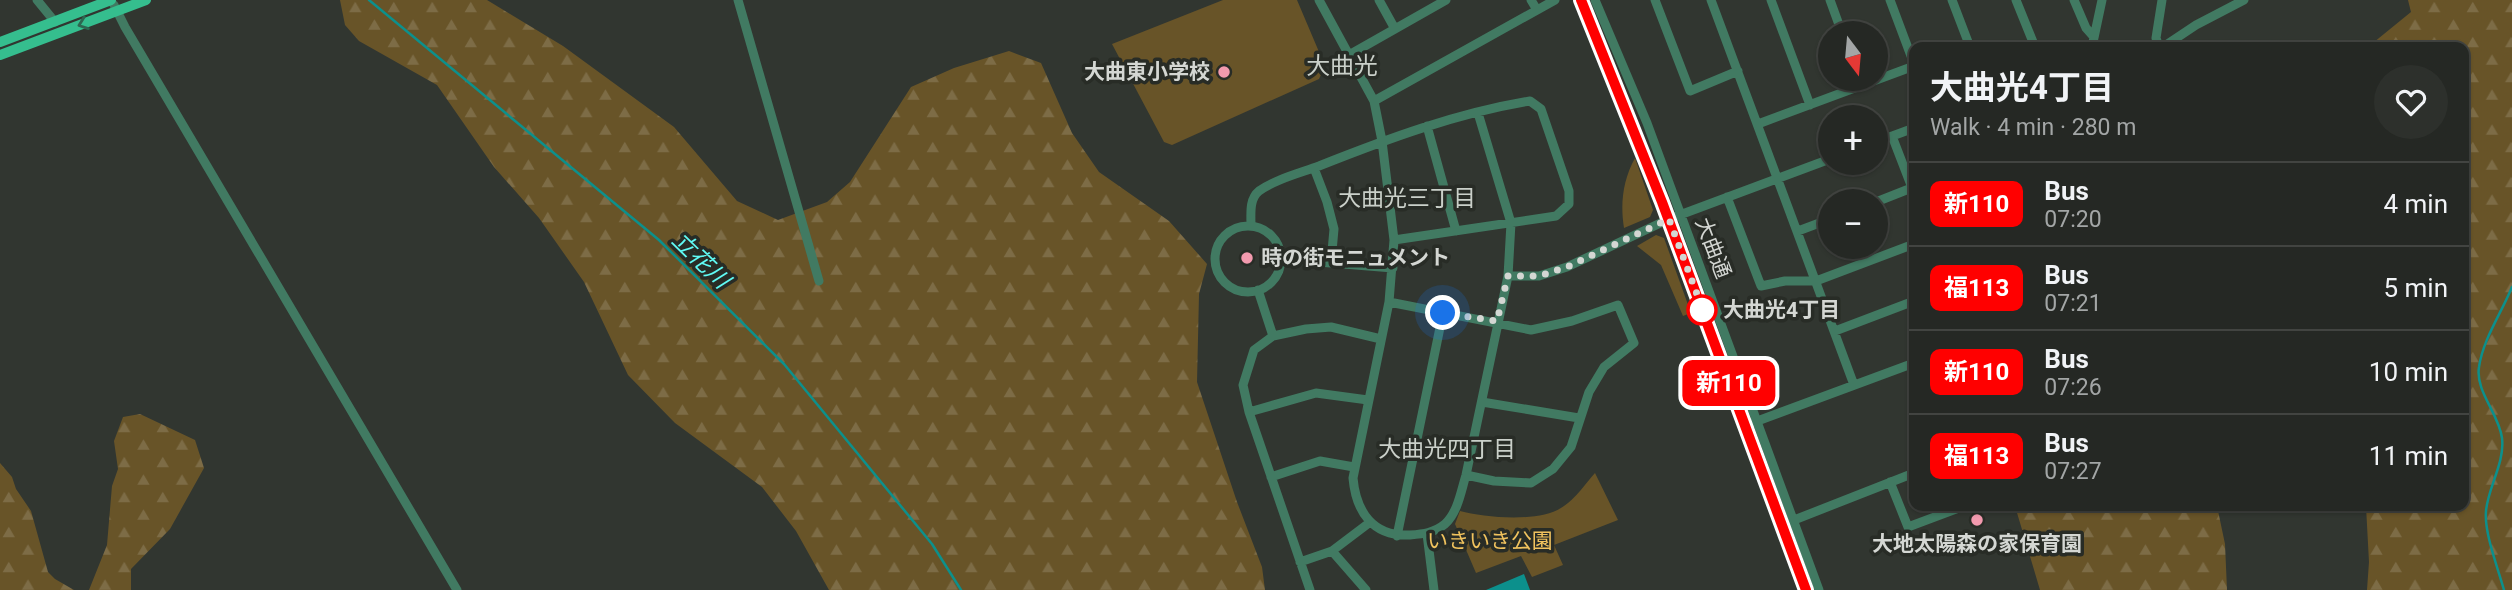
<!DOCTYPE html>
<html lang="en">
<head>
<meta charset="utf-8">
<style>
  body { margin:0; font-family:Roboto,"Noto Sans JP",sans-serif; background:#2d302c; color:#f1f3f6; height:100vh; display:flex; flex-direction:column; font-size:26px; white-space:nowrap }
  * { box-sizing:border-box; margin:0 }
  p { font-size:23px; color:#a3a6a6 }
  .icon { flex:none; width:38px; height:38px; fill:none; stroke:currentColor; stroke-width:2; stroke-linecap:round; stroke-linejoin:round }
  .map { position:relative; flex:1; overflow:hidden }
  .drawer { position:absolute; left:1909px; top:42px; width:560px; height:469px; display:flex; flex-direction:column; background:#252824; border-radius:14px; box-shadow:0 2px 5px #0004,0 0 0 2px #424441 }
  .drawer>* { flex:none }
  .badge { padding:0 14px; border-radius:10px; font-size:24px; line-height:46px }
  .needle { width:46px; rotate:164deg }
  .fabs { position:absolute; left:1818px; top:21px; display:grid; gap:14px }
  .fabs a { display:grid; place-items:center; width:70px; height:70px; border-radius:50%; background:#252824; box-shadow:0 2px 5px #0004,0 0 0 2px #424441; font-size:35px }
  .you { position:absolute; width:35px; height:35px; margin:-18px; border:5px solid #fff; border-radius:50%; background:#1a73e8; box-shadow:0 0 0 10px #1a73e833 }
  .map>.badge { position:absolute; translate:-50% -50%; box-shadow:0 0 0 4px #fff }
  .round { display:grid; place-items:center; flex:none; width:74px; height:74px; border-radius:37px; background:#2d302c }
  .overview { display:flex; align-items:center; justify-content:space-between; height:119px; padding:0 21px }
  h1 { font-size:33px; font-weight:700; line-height:52px }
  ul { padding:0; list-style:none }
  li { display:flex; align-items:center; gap:21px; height:84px; padding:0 21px; border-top:2px solid #424441 }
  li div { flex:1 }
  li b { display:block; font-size:26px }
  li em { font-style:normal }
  li .badge { min-width:77px; font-weight:700; text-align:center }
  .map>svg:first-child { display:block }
  .green { fill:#685428 }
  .forest { fill:url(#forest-firs) }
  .water { fill:#0c908c }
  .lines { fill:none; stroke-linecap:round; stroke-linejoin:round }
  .stream { stroke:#0c908c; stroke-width:2.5 }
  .minor { stroke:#417a62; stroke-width:9 }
  .major { stroke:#35be8e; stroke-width:10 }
  .oneway { stroke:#2d6650 }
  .line-casing { stroke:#fff; stroke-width:16 }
  .line { stroke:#f00; stroke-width:10 }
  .walk { stroke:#d4d7d3; stroke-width:7; stroke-dasharray:0 12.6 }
  .poi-dot { fill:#f29aae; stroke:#282c26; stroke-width:2.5 }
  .stop-dot { fill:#fff; stroke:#f00; stroke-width:3.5 }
  .labels { text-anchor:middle; stroke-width:7; stroke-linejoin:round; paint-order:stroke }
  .poi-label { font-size:21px; font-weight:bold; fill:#d4d7d3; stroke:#282c26; text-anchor:end }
  .street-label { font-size:21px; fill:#d4d7d3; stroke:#282c26 }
  .stop-label { font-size:21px; font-weight:bold; fill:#d4d7d3; stroke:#282c26; text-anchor:start }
  .park-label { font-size:21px; fill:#f1c35e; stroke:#282c26 }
  .neighbourhood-label { font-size:23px; fill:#cad0c9; stroke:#282c26 }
  .water-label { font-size:23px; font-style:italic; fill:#60fbf5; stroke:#282c26 }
  .quarter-label { font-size:24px; fill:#cad0c9; stroke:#282c26 }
</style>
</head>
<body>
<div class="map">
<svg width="2512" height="590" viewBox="0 0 2512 590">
  <defs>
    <pattern id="forest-firs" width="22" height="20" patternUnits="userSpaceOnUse" patternTransform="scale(1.75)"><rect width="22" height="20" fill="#685428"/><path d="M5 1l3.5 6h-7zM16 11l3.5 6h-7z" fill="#7d6c46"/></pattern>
  </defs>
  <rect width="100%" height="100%" fill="#313630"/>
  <path class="green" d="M1223,0h74l28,66 -6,13 -147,66 -8,-3 -52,-98z
    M1635,158l18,52 -3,7 -26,11c-4,-25 -1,-48 11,-70z
    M1656,235l8,3 27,75 -8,3 -22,-51 -24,-19z
    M1595,473l23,47 -64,25 9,20 -31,12 -11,-21 -45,17 -21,-49 5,-13c26,7 82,12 104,-5 12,-8 21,-22 31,-33z"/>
  <path class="forest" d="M340,0h147l76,46 111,81 63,74 41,19 49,-18 23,-20 61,-95 43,-19 55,-17 32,12 31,70 27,39 70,49 38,43 -8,30 -2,88 40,120 25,65 3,23h-436l-33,-59 -34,-44 -87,-64 -47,-48 -44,-93 -45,-64 -45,-51 -57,-82 -78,-44 -14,-16z
    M2408,0h104v590h-145l2,-28 -3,-56h98v-459h-96l43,-35z
    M140,414l55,26 9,28 -34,61 -39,40v21h-42l18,-45 5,-59 6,-17 -4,-28 9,-24z
    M0,463l12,14 4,12 15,22 17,61 7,7 19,11h-74z
    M2015,506h202l8,38 2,46h-187z"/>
  <path class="water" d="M1524,574l6,16h-44z"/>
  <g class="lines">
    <path class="stream" d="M369,0l290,240 125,124 148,180 29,46
      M2504,590c-6,-22 -20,-57 -18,-79 2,-24 19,-48 16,-73 -3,-24 -27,-47 -23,-71 4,-28 23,-55 33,-80"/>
    <path class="minor" d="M37,0l18,22
      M738,0l81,281
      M1319,0l55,101 8,40 12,99 -5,62 -36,176c3,34 20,59 57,57 13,-1 24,-2 35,-11 13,-12 16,-33 21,-49l42,-199 3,-53 -33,-110
      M1379,0l16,29
      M1531,0l6,10
      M1581,0l81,202 144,388
      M1595,0l52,123 172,467
      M1655,0l35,91 48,-20
      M1711,0l143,385
      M1771,0l39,105
      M1830,0l12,33
      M1890,0l24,64
      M1952,0l18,47
      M2016,0l19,47
      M2074,0l12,28 8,9
      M114,5l11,22 332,563
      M2092,47l10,-47
      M2159,47l-3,-9 6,-38
      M2163,47l33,-22 48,-25
      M1349,55l97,-55
      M1374,101l181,-101
      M1758,124l156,-58
      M1427,126l29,105
      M1892,136l22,57
      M1876,142l38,-14
      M1314,168l13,34 7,27 -3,34
      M1727,197l34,89 24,-5h31l98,-37
      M1876,202l38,-15
      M1251,226c0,-12 -2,-27 8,-35 17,-12 41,-18 60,-25 68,-27 138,-53 211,-65l11,8 28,82v13l-13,12 -162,24
      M1215 259a33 33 0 1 1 66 0a33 33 0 1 1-66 0Z
      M1798,231l32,-12
      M1281,259l112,9
      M1508,276h31l28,-9 102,-48 161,-60
      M1258,290l15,46
      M1389,302l142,28 41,-9 46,-16 16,38 -30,24 -15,25 -18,55 -18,22 -22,14 -37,-2 -28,-6
      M1835,331l79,-30
      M1482,402l97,16
      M1249,412l67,-19 52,7
      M1752,423l162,-60
      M1271,477l49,-16 34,6
      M1890,482l18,45 56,-21
      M1789,522l125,-49
      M1427,534l7,56
      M1397,536l46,-223
      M1332,551l34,39
      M1300,562l32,-11 37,-28
      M1310,590l-61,-178 -6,-27 11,-35 19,-14 33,-7 25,-2 50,12"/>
    <path class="major" d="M0,42l111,-42
      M0,55l146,-55"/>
  </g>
  <defs><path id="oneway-chevron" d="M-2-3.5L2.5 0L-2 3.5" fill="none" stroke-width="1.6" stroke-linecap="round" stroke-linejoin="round" transform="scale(1.75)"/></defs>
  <use class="oneway" href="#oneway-chevron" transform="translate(83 24) rotate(160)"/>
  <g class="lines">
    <g class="line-casing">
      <path id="line" d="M1581,0l81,202 144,388"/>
    </g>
    <use href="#line" class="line"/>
    <path class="walk" d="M1443,313l54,8 11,-45h31l28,-9 102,-48 35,94 -2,-3"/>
  </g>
  <g class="poi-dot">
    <circle cx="1224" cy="72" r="7"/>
    <circle cx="1247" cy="258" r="7"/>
    <circle cx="1977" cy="520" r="7"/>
  </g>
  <circle class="stop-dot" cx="1702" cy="310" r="14"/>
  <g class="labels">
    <g class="poi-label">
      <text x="1210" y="79">大曲東小学校</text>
      <text x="1261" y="265" text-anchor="start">時の街モニュメント</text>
      <text x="1977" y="551" text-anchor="middle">大地太陽森の家保育園</text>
    </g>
    <g class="street-label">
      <text transform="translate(1713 248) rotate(69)" y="7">大曲通</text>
    </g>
    <g class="stop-label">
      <text x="1723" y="317">大曲光4丁目</text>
    </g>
    <g class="park-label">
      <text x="1490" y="548">いきいき公園</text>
    </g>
    <g class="neighbourhood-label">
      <text x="1407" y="206">大曲光三丁目</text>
      <text x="1447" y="457">大曲光四丁目</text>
    </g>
    <g class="water-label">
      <text transform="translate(701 260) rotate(44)" y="8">立花川</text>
    </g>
    <g class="quarter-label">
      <text x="1342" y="74">大曲光</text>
    </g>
  </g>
</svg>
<div class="fabs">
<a><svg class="needle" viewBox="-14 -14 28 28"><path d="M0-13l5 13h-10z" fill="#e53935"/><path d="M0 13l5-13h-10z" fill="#a3a6a6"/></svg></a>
<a>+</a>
<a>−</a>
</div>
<div class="you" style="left:1443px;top:313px"></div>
<b class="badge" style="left:1729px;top:383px;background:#f00;color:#fff">新110</b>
<section class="drawer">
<div class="overview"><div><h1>大曲光4丁目</h1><p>Walk · 4 min · 280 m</p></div><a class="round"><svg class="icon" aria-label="heart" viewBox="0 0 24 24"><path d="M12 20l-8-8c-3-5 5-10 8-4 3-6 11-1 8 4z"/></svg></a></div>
<ul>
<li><span class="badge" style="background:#f00;color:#fff">新110</span><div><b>Bus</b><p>07:20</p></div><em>4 min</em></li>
<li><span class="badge" style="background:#f00;color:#fff">福113</span><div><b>Bus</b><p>07:21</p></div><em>5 min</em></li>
<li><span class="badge" style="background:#f00;color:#fff">新110</span><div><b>Bus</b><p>07:26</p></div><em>10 min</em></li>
<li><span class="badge" style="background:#f00;color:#fff">福113</span><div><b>Bus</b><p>07:27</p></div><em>11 min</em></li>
</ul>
</section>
</div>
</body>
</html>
